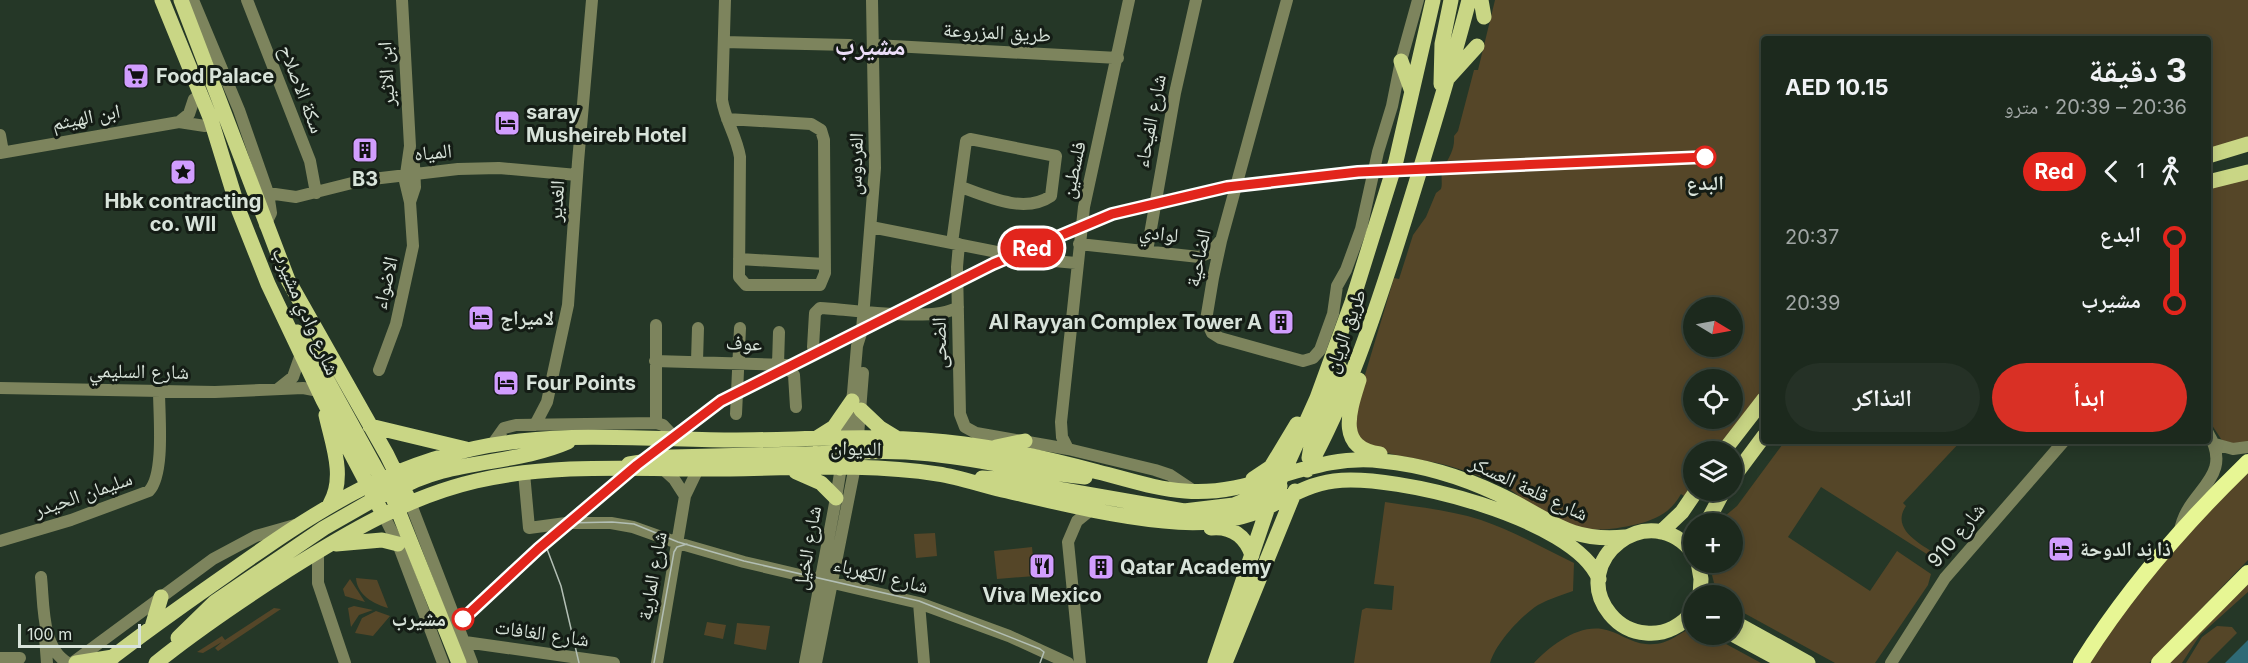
<!DOCTYPE html>
<html lang="ar">
<head>
<meta charset="utf-8">
<style>
  body { margin:0; font-family:Inter,"Noto Naskh Arabic",sans-serif; background:#253126; color:#f1f3f6; direction:rtl; height:100vh; display:flex; flex-direction:column; font-size:22px; white-space:nowrap }
  * { box-sizing:border-box; margin:0 }
  p { font-size:20px; color:#a0a6a4 }
  .icon { flex:none; width:33px; height:33px; fill:none; stroke:currentColor; stroke-width:2; stroke-linecap:round; stroke-linejoin:round }
  .map { position:relative; flex:1; overflow:hidden; direction:ltr }
  .sheet { position:absolute; left:1761px; top:36px; width:450px; height:408px; display:flex; flex-direction:column; background:#1c291d; border-radius:6px; box-shadow:0 3px 15px #0003,0 0 0 2px #3a453b; direction:rtl }
  .sheet>* { flex:none }
  .badge { padding:0 12px; border-radius:20px; font-size:21px; line-height:39px }
  .needle { width:39px; rotate:100deg }
  .tools { position:absolute; left:1683px; top:297px; display:grid; gap:12px }
  .tools a { display:grid; place-items:center; width:60px; height:60px; border-radius:50%; background:#1c291d; box-shadow:0 3px 15px #0003,0 0 0 2px #3a453b; font-size:30px }
  .scale { position:absolute; left:18px; bottom:15px; width:123px; box-sizing:border-box; padding-left:6px; border:3px solid #d8e3da; border-top:0; font-size:16px; line-height:21px; white-space:nowrap; color:#d8e3da; -webkit-text-stroke:4px #141c15; paint-order:stroke }
  .map>.badge { position:absolute; translate:-50% -50%; box-shadow:0 0 0 3px #fff }
  .legs { display:flex; align-items:center; gap:9px; height:66px; padding:0 24px; font-size:20px }
  .legs p { margin-inline-start:auto }
  .head { display:flex; align-items:center; justify-content:space-between; height:102px; padding:0 24px }
  h1 { font-size:33px; font-weight:700; line-height:45px }
  .action { display:flex; gap:12px; margin-top:auto; padding:12px 24px }
  .action a { flex:1; height:69px; border-radius:36px; background:#d93025; color:#fff; font-size:24px; font-weight:700; line-height:69px; text-align:center }
  .action a+a { background:#253126; color:#f1f3f6 }
  ul { padding:0 24px; list-style:none }
  li { display:flex; align-items:center; gap:21px; height:66px; font-size:22px }
  li i { display:grid; place-items:center; width:9px; height:100%; margin:0 8px; background:currentColor }
  li i::after { content:''; width:15px; height:15px; margin:-8px; border:4px solid; border-radius:50%; background:#1c291d }
  li p { margin-inline-start:auto }
  li:first-child i { background:linear-gradient(#0000 50%,currentColor 0) }
  li:last-child i { background:linear-gradient(currentColor 50%,#0000 0) }
  .map>svg:first-child { display:block }
  .green { fill:#554628; fill-rule:evenodd }
  .water { fill:#2f6a76 }
  .lines { fill:none; stroke-linecap:round; stroke-linejoin:round }
  .minor { stroke:#7d845d; stroke-width:12 }
  .major { stroke:#c9d685; stroke-width:15 }
  .highway { stroke:#e7f694; stroke-width:16 }
  .tram { stroke:#b3bfb5; stroke-width:1.5 }
  .line-1-casing { stroke:#fff; stroke-width:14 }
  .line-1 { stroke:#e2251c; stroke-width:9 }
  .stop-1-dot { fill:#fff; stroke:#e2251c; stroke-width:3 }
  .labels { text-anchor:middle; stroke-width:6; stroke-linejoin:round; paint-order:stroke }
  .street-label { font-size:20px; fill:#d8e3da; stroke:#141c15 }
  .poi-label { font-size:20px; font-weight:bold; fill:#d8e3da; stroke:#141c15; text-anchor:start }
  .stop-label { font-size:20px; font-weight:bold; fill:#d8e3da; stroke:#141c15 }
  .district-label { font-size:26px; font-weight:bold; fill:#ebddf8; stroke:#141c15 }
</style>
</head>
<body>
<div class="map">
<svg width="2248" height="663" viewBox="0 0 2248 663">
  <rect width="100%" height="100%" fill="#253727"/>
  <path class="green" d="M1495,0h753v138l-40,11v-110h-444v351l-48,61 -22,1 -1,31 -9,13 -3,-2c-10,18 -24,25 -43,30 -47,11 -67,6 -108,-18 -7,-4 -11,-11 -18,-15 -15,-9 -33,-15 -50,-21 -33,-12 -72,-12 -101,-26l-9,-26 42,-140 5,1 14,-44 13,-18 10,-24 5,-4c2,-6 -1,-13 2,-20 6,-12 12,-19 11,-33l4,-5 16,-61h4zM1694,308h38v38h-38zM1694,380h38v38h-38z
    M2248,178v266l-3,1 -22,-3 -15,-23v-231z
    M1785,441h176l-58,62 3,3c-17,25 19,40 36,52l-1,5 -120,-76 -33,50 82,54 27,-40 34,23 -3,11 -53,78h-40l-102,-56 -1,-11 -15,-1 -8,-32 23,-1v-38l-16,-1 6,-9 3,2 12,-10z
    M2248,472v88l-99,103h-61l66,-94z
    M1385,502c32,5 65,8 96,18 32,11 62,28 93,43l-1,28c-11,4 -24,8 -35,14 -18,12 -42,38 -48,58h-136l8,-53 4,-2 26,2 2,-24 -20,-2z
    M935,533l2,23 -21,2 -2,-24z
    M1032,547l3,29 -38,3 -3,-28z
    M356,578l21,2 11,28c-14,-4 -31,-13 -32,-30z
    M350,579l15,23 -20,-6 -2,-7z
    M2248,582v10l-48,43 -18,28h-13z
    M354,606l19,4 -14,5 -8,12 -3,-19z
    M274,608l7,1 -63,42 -3,-3 7,-6 -19,11 -6,-1 25,-16 3,4z
    M376,611l14,5 -17,20 -18,-3 7,-15z
    M707,622l19,3 -3,14 -19,-4z
    M737,623l33,3 -4,24 -32,-6z
    M2217,626l15,1 5,6 -30,30h-21l16,-26z
    M1693,628l1,6 23,1 -2,3 46,25h-227c16,-17 43,-38 68,-34 15,2 28,14 44,15 23,2 29,-10 47,-16z"/>
  <path class="water" d="M2248,640v23h-23z"/>
  <g class="lines">
    <path class="minor" d="M193,0l46,110 29,83 3,20 -6,12
      M247,0l63,161 6,32
      M725,0l-3,100c3,20 15,37 18,57l-1,120 7,8h74l5,-12 -1,-133 -3,-10 -10,-6 -84,-5
      M1287,0l-66,241 -8,37 -7,42 6,13 8,5 83,23 10,-3 7,-8 13,-36 4,-28 9,-16 15,-41 17,-77 14,-46 9,-45 17,-61
      M724,42l126,3
      M874,45l244,13
      M179,122l10,-8 5,-15
      M0,135l3,17
      M0,153l179,-31 26,4
      M268,193l28,4 68,-17 94,-11 41,-1 78,7
      M410,202l5,-15 -1,-22
      M871,227l161,32 44,4
      M952,243l14,-102 4,-2 86,17 -5,40c-26,18 -63,1 -90,-9
      M959,244l-2,23 3,147 5,13 11,6 92,16 87,21 15,5 24,16
      M1079,244l120,13 12,-5 9,-11
      M1147,251l28,-158 21,-93
      M739,259l86,5
      M656,325v98
      M813,347l2,-34 5,-5c29,1 115,15 138,-1
      M655,361l131,4 8,10 2,32
      M697,361l1,-33
      M778,364l1,-32
      M379,370l17,-46 17,-78 -3,-44 -5,-21 5,-35 -8,-146
      M0,388l215,4 88,-4 16,3
      M278,389l15,-12 8,-23
      M736,414l4,-86
      M535,425l12,-23 21,-97 10,-143 14,-162
      M2215,444l18,5 15,-2
      M492,445l12,-17 12,-3 140,-2 7,2 14,15
      M1068,449l-6,-12 -1,-15 23,-215 45,-207
      M663,469l11,10 11,17
      M524,473l5,55 37,-5h45l22,4 45,16 66,19 175,41 90,33 59,27
      M410,502l62,161
      M383,514l15,30 45,119
      M2180,531c6,-41 56,-52 28,-98
      M0,541l71,-21 78,-29c16,-17 10,-76 10,-100
      M318,552v31l27,80
      M41,577c3,27 0,71 27,86
      M919,603l5,60
      M45,637l2,26
      M465,642l149,21
      M0,658h20
      M72,663l141,-104 43,-23 39,-11
      M657,663l28,-167 13,-27
      M805,663l31,-165 17,-105 4,-47 5,-16 13,-162 -3,-168
      M816,663l40,-202 7,-88
      M1080,663l-12,-121 9,-21 16,-13
      M1891,663l54,-85 119,-137"/>
    <path class="major" d="M162,0l49,120 28,91 29,73 55,116 60,114
      M181,0l107,280 99,175 23,47
      M1481,0l3,17
      M1401,61l10,28
      M1448,78l29,-32
      M1441,84l1,-40 9,-44
      M2208,156l40,-12
      M2208,182l40,-10
      M297,332l17,24 71,129
      M1359,380c-9,29 -24,68 21,74
      M861,410l19,18 18,11
      M326,415c6,28 20,62 4,89
      M370,426l96,23
      M815,439l19,-12 18,-26
      M996,447l29,-6
      M1723,452l41,-53
      M1309,458l4,-24 27,-66
      M629,464l43,-7 171,-4 12,-5
      M840,468l6,-10 7,-5c78,-8 155,17 232,24
      M1307,470c40,-72 66,-151 91,-229 25,-80 50,-160 71,-241
      M796,472l25,11 15,15
      M982,478l19,1 183,32 50,-6 46,-19
      M1253,479l18,-12 26,-43
      M1732,479l32,-43
      M395,491c53,-33 118,-25 173,-49
      M393,498l66,165
      M1706,524l18,-34
      M1211,528c20,-2 34,7 41,27
      M1661,532l21,-20 15,-22
      M336,544l46,-4 16,4
      M1694,554c-44,-59 -127,7 -84,60 9,11 22,18 36,19 20,2 37,-8 48,-23
      M1698,562l3,17 -1,17
      M1732,621l76,42
      M152,627l9,-30
      M1732,634l54,29
      M178,638l37,-36 109,-74 63,-36 8,-10 1,-10
      M76,663l37,-6
      M105,663c38,-30 78,-58 118,-86 96,-68 176,-123 297,-136 69,-8 140,-1 210,-1 77,0 157,-7 234,4 45,6 90,16 134,28 29,7 57,17 87,19 71,6 126,-39 197,-30 40,4 80,16 116,33 48,22 69,49 127,43
      M156,663c42,-34 87,-64 132,-93 59,-37 119,-73 188,-89 81,-19 170,-11 254,-12 68,-1 140,-6 208,5 20,3 40,10 60,15 53,12 112,27 166,32 36,4 74,1 106,-15 22,-11 40,-22 64,-25 61,-8 241,37 265,98
      M1215,663l53,-156 49,-109 35,-96 44,-141 37,-161
      M1225,663l70,-172"/>
    <path class="highway" d="M2081,663c47,-75 104,-140 167,-201
      M2159,663l89,-90"/>
    <path class="tram" d="M579,663l-18,-77 -17,-45 2,-6 20,-12 46,-1 22,2 44,18 66,19 175,40 121,48 4,3 -4,11
      M654,663l20,-111 3,-5 10,-3"/>
  </g>
  <g class="lines">
    <g class="line-1-casing">
      <path id="line-1" d="M463,619l75,-70 99,-84 84,-64 272,-137 119,-50 115,-27 131,-15 347,-15"/>
    </g>
    <use href="#line-1" class="line-1"/>
  </g>
  <defs>
    <g id="supermarket-square" transform="scale(1.35)"><rect x="-9" y="-9" width="18" height="18" rx="4" fill="#d19dfe" stroke="#141c15"/><path d="M-6-5.5h2.5l.6 2H6L4.5 2H-2.5L-4.4-4H-6ZM-1.5 3.2a1.3 1.3 0 1 0 .1 0ZM3 3.2a1.3 1.3 0 1 0 .1 0Z" fill="#111"/></g>
    <g id="hotel-square" transform="scale(1.35)"><rect x="-9" y="-9" width="18" height="18" rx="4" fill="#d19dfe" stroke="#141c15"/><path d="M-6-4.5h1.5V1H6V5H4.5V3h-9V5H-6ZM-4 0a1.8 1.8 0 1 1 3.6 0ZM.5 0V-2.5h3Q6-2.5 6 0Z" fill="#111"/></g>
    <g id="building-square" transform="scale(1.35)"><rect x="-9" y="-9" width="18" height="18" rx="4" fill="#d19dfe" stroke="#141c15"/><path d="M-4-6H4V6H1V3H-1V6H-4ZM-2.5-4.3h1.7v1.8h-1.7ZM.8-4.3h1.7v1.8H.8ZM-2.5-1h1.7V.8h-1.7ZM.8-1h1.7V.8H.8Z" fill="#111"/></g>
    <g id="sight-square" transform="scale(1.35)"><rect x="-9" y="-9" width="18" height="18" rx="4" fill="#d19dfe" stroke="#141c15"/><path d="M0-6L1.8-2.2L6-1.7L2.9 1.2L3.7 5.4L0 3.3L-3.7 5.4L-2.9 1.2L-6-1.7L-1.8-2.2Z" fill="#111"/></g>
    <g id="restaurant-square" transform="scale(1.35)"><rect x="-9" y="-9" width="18" height="18" rx="4" fill="#d19dfe" stroke="#141c15"/><path d="M-5-6h1v4h1v-4h1v4h1v-4h1v5L-1.5 .5V6h-2V.5L-5-1ZM5-6V6H3V1.5H1.5Q1.5-4 5-6Z" fill="#111"/></g>
  </defs>
  <g fill-rule="evenodd">
    <use href="#supermarket-square" x="136" y="76"/>
    <use href="#hotel-square" x="507" y="123"/>
    <use href="#building-square" x="365" y="150"/>
    <use href="#sight-square" x="183" y="172"/>
    <use href="#hotel-square" x="481" y="318"/>
    <use href="#building-square" x="1281" y="322"/>
    <use href="#hotel-square" x="506" y="383"/>
    <use href="#hotel-square" x="2061" y="549"/>
    <use href="#restaurant-square" x="1042" y="566"/>
    <use href="#building-square" x="1101" y="567"/>
  </g>
  <g class="stop-1-dot">
    <circle cx="1705" cy="157" r="10"/>
    <circle cx="463" cy="619" r="10"/>
  </g>
  <g class="labels">
    <g class="street-label">
      <text transform="translate(997 32) rotate(3)" y="7">طريق المزروعة</text>
      <text transform="translate(386 74) rotate(-93)" y="7">ابن الاثير</text>
      <text transform="translate(302 89) rotate(69)" y="7">سكة الاصلاح</text>
      <text transform="translate(86 117) rotate(-11)" y="7">ابن الهيثم</text>
      <text transform="translate(1150 121) rotate(-79)" y="7">شارع الفيحاء</text>
      <text transform="translate(433 152) rotate(-5)" y="7">المياه</text>
      <text transform="translate(855 164) rotate(-88)" y="7">الفردوس</text>
      <text transform="translate(1073 170) rotate(-78)" y="7">فلسطين</text>
      <text transform="translate(556 201) rotate(-86)" y="7">الغدير</text>
      <text transform="translate(1159 233) rotate(7)" y="7">لوادي</text>
      <text transform="translate(1198 258) rotate(-78)" y="7">الضاحية</text>
      <text transform="translate(385 283) rotate(-77)" y="7">الاضواء</text>
      <text transform="translate(306 311) rotate(66)" y="7">شارع وادي مشيرب</text>
      <text transform="translate(1345 331) rotate(-70)" y="7">طريق الريان</text>
      <text transform="translate(744 343) rotate(2)" y="7">عوف</text>
      <text transform="translate(939 343) rotate(-91)" y="7">الضحى</text>
      <text transform="translate(139 371) rotate(1)" y="7">شارع السليمي</text>
      <text transform="translate(856 448) rotate(2)" y="7">الديوان</text>
      <text transform="translate(1529 488) rotate(25)" y="7">شارع قلعة العسكر</text>
      <text transform="translate(83 494) rotate(-19)" y="7">سليمان الحيدر</text>
      <text transform="translate(1956 535) rotate(-50)" y="7">شارع 910</text>
      <text transform="translate(807 548) rotate(-80)" y="7">شارع الخيل</text>
      <text transform="translate(881 575) rotate(14)" y="7">شارع الكهرباء</text>
      <text transform="translate(652 576) rotate(-80)" y="7">شارع المارية</text>
      <text transform="translate(542 633) rotate(8)" y="7">شارع الغافات</text>
    </g>
    <g class="poi-label">
      <text x="156" y="83">Food Palace</text>
      <text x="526" y="119">saray<tspan x="526" dy="23">Musheireb Hotel</tspan></text>
      <text x="365" y="186" text-anchor="middle">B3</text>
      <text x="183" y="208" text-anchor="middle">Hbk contracting<tspan x="183" dy="23">co. Wll</tspan></text>
      <text x="500" y="325">لاميراج</text>
      <text x="1262" y="329" text-anchor="end">Al Rayyan Complex Tower A</text>
      <text x="526" y="390">Four Points</text>
      <text x="2080" y="556">ذا نِد الدوحة</text>
      <text x="1120" y="574">Qatar Academy</text>
      <text x="1042" y="602" text-anchor="middle">Viva Mexico</text>
    </g>
    <g class="stop-label">
      <text x="1705" y="190">البدع</text>
      <text x="446" y="626" text-anchor="end">مشيرب</text>
    </g>
    <g class="district-label">
      <text x="870" y="55">مشيرب</text>
    </g>
  </g>
</svg>
<div class="tools">
<a><svg class="needle" viewBox="-14 -14 28 28"><path d="M0-13l5 13h-10z" fill="#e53935"/><path d="M0 13l5-13h-10z" fill="#a0a6a4"/></svg></a>
<a><svg class="icon" aria-label="locate" viewBox="0 0 24 24"><circle cx="12" cy="12" r="6"/><path d="M12 2v4M12 18v4M2 12h4M18 12h4"/></svg></a>
<a><svg class="icon" aria-label="layers" viewBox="0 0 24 24"><path d="M12 4l9 5-9 5-9-5zM3 14l9 5 9-5"/></svg></a>
<a>+</a>
<a>−</a>
</div>
<div class="scale">100 m</div>
<b class="badge" style="left:1032px;top:248px;background:#e2251c;color:#fff">Red</b>
<section class="sheet">
<div class="head"><div><h1>3 دقيقة</h1><p>20:36 – 20:39 · مترو</p></div><b>AED 10.15</b></div>
<div class="legs"><svg class="icon" aria-label="walk" viewBox="0 0 24 24"><circle cx="13" cy="4" r="2"/><path d="M13 8l-2 6 4 7M11 14l-3 7M7 12l3-4h3l4 4"/></svg>1<svg class="icon" aria-label="back" viewBox="0 0 24 24"><path d="M15 5l-7 7 7 7"/></svg><b class="badge" style="background:#e2251c;color:#fff">Red</b></div>
<ul>
<li><i style="color:#e2251c"></i><b>البدع</b><p>20:37</p></li>
<li><i style="color:#e2251c"></i><b>مشيرب</b><p>20:39</p></li>
</ul>
<div class="action"><a>ابدأ</a><a>التذاكر</a></div>
</section>
</div>
</body>
</html>
